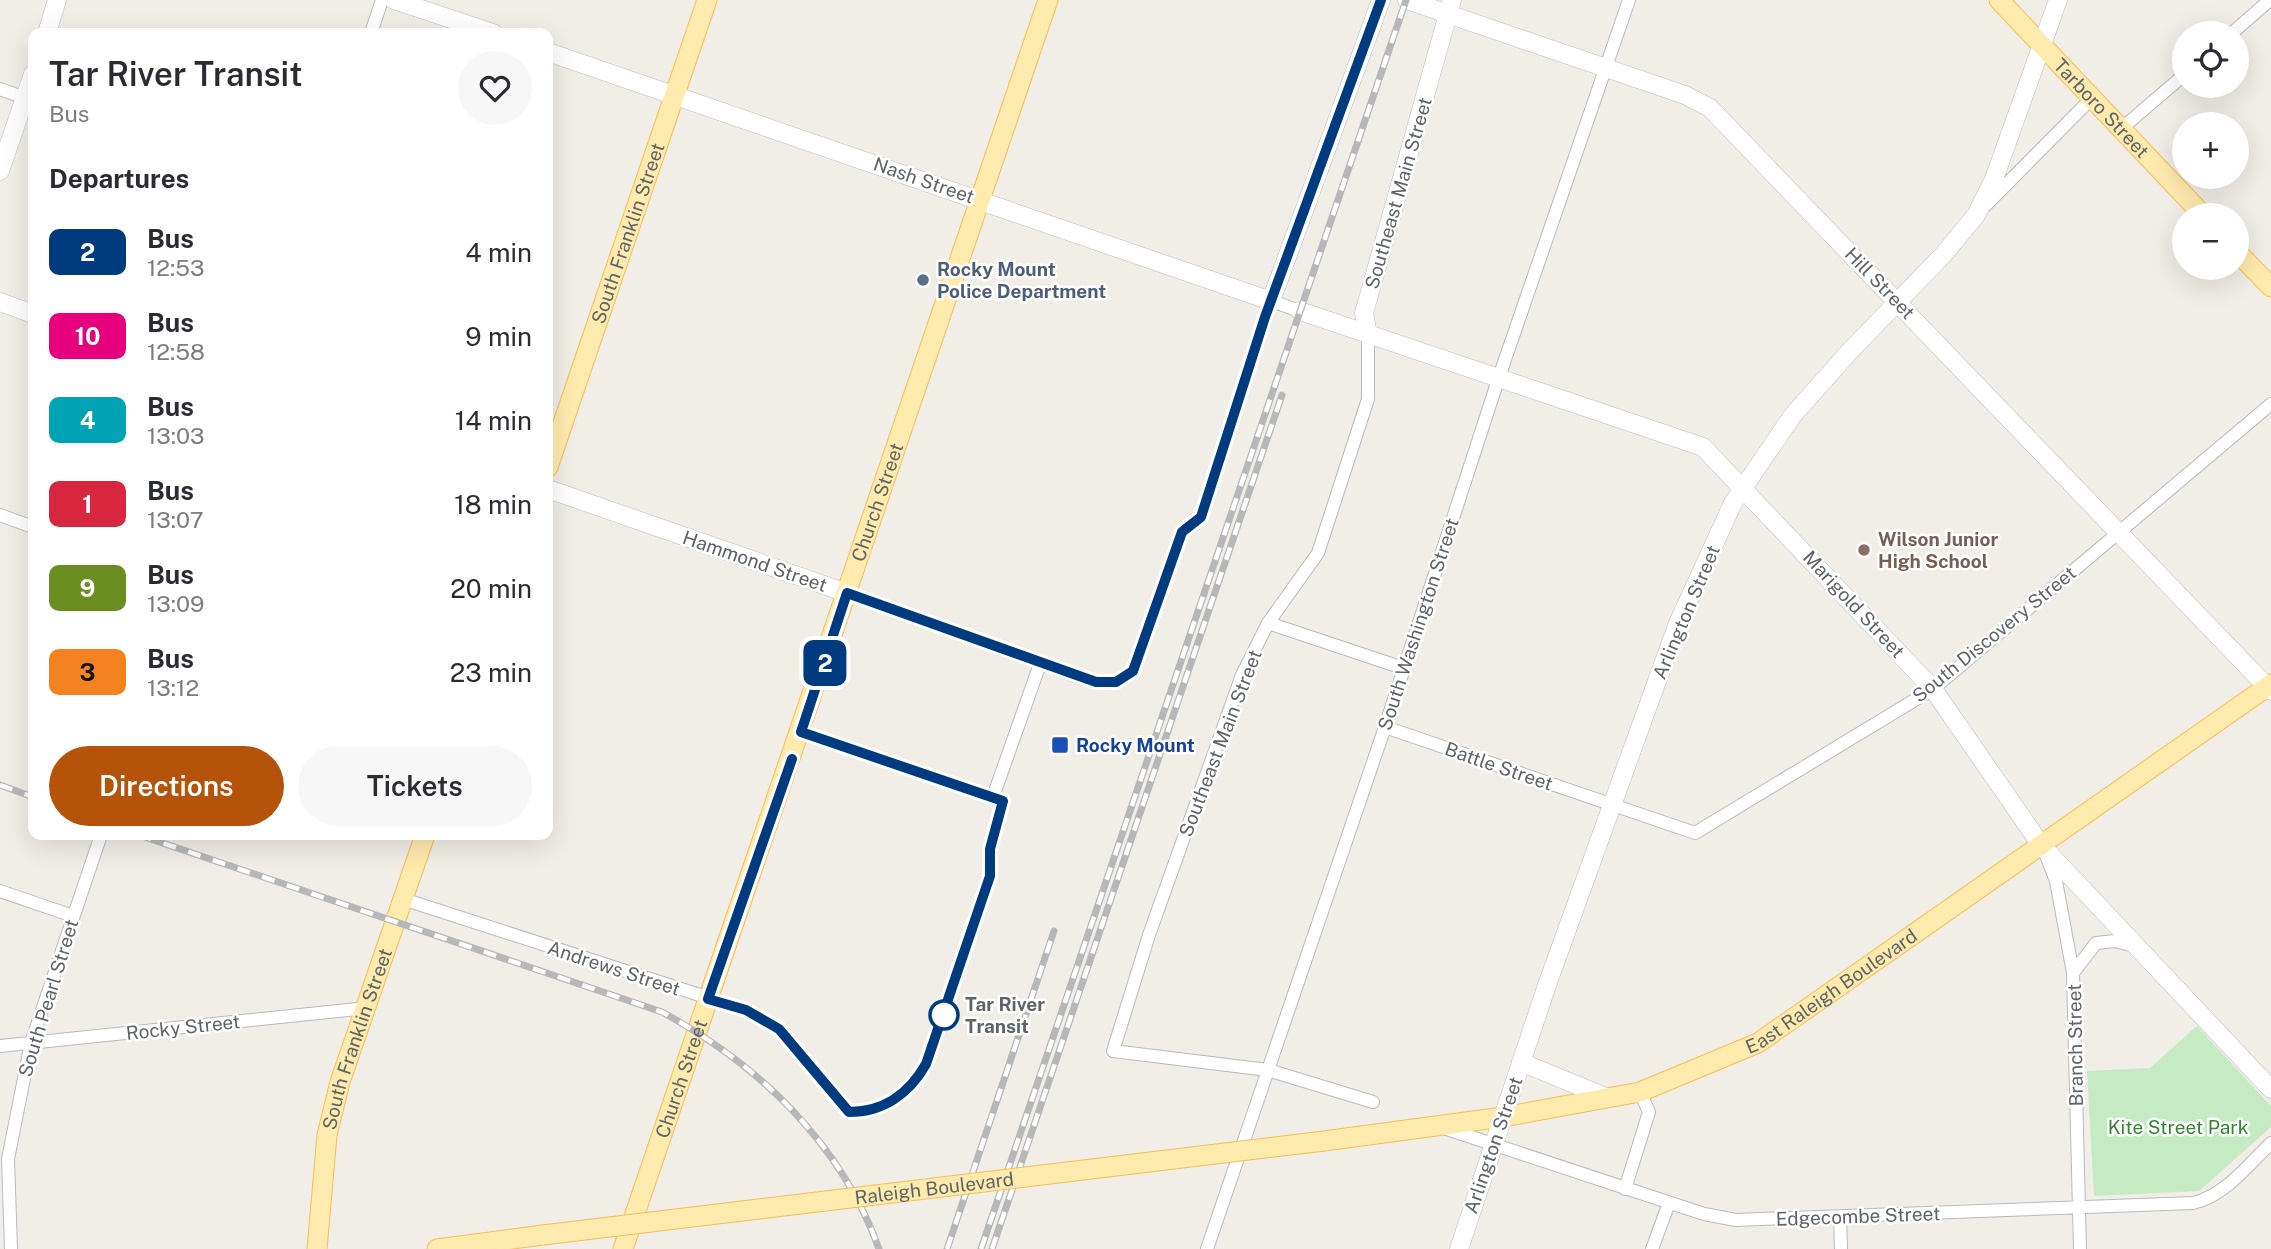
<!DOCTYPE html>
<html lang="en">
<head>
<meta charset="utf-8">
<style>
  body { margin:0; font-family:"Public Sans",sans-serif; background:#f7f7f7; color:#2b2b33; height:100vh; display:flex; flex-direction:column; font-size:26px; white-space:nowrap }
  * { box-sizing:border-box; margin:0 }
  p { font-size:23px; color:#7c7c81 }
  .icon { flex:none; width:38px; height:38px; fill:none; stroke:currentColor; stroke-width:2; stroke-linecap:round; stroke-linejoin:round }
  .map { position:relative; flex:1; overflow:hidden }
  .drawer { position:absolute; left:28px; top:28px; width:525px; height:812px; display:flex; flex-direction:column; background:#fff; border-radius:14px; box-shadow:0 7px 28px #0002 }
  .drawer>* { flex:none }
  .badge { padding:0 14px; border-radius:10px; font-size:24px; line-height:46px }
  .controls { position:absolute; left:2172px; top:21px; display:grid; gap:14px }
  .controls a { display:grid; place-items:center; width:77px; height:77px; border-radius:50%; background:#fff; box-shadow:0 7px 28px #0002; font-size:35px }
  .map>.badge { position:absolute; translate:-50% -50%; box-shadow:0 0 0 4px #fff }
  h2 { padding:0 21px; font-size:26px; line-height:63px }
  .round { display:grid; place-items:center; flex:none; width:74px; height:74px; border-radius:37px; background:#f7f7f7 }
  .overview { display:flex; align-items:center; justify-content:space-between; height:119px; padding:0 21px }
  h1 { font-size:33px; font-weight:600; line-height:52px }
  .button { display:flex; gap:14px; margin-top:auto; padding:14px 21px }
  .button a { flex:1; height:80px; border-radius:42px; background:#b45309; color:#fff; font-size:28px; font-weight:600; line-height:80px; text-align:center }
  .button a+a { background:#f7f7f7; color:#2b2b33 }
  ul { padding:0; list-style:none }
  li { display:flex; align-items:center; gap:21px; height:84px; padding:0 21px }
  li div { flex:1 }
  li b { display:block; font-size:26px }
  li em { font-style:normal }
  li .badge { min-width:77px; font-weight:700; text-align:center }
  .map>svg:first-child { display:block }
  .green { fill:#c6eac3 }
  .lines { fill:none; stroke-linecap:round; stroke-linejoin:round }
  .street-casing { stroke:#b7babe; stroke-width:14 }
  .secondary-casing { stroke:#b8bcc1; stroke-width:19 }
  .primary-casing { stroke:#f9be58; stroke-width:21 }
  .street { stroke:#fff; stroke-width:12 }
  .secondary { stroke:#fff; stroke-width:18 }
  .primary { stroke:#ffebae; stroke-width:19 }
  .rail-casing { stroke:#b6b7b8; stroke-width:7 }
  .rail { stroke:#fff; stroke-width:4.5; stroke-dasharray:13; stroke-linecap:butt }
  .primary-bridge-casing { stroke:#f9be58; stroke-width:21; stroke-linecap:butt }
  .primary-bridge { stroke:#ffebae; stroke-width:19 }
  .line-casing { stroke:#fff; stroke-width:16 }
  .line { stroke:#003b80; stroke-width:10 }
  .service-dot { fill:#5c6f8a; stroke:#fff; stroke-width:2.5 }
  .education-dot { fill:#8d6e63; stroke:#fff; stroke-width:2.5 }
  .transit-dot { fill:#1a4fb4; stroke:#fff; stroke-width:2.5 }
  .stop-dot { fill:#fff; stroke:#003b80; stroke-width:3.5 }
  .labels { text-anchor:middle; stroke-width:5; stroke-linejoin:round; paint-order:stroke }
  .street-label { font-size:19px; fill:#5e6368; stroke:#fff }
  .service-label { font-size:19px; font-weight:bold; fill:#4e5e75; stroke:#fff; text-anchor:start }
  .education-label { font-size:19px; font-weight:bold; fill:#785e54; stroke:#fff; text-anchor:start }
  .transit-label { font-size:19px; font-weight:bold; fill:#164399; stroke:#fff; text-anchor:start }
  .stop-label { font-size:19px; font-weight:bold; fill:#5e6368; stroke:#fff; text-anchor:start }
  .park-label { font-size:19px; fill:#338530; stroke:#fff }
</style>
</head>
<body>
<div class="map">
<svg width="2271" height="1249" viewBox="0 0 2271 1249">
  <rect width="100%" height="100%" fill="#f1eee7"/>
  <path class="green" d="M2197,1026l74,80v21l-72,64 -105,5 -7,-125 63,-3z"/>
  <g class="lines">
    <g class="street-casing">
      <path id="street" d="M371,33l11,-33
        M2232,33l38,-33
        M0,89l25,9
        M2121,129l63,-54
        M1986,205l105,-106
        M1368,335v64l-50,154 -50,70 -26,52 -93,260 -36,116 155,19 105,32
        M0,515l33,12
        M847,593l234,85c21,6 35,9 52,-7l49,-139 19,-15 70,-216 29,10
        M1268,623l135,45
        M1385,727l310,106 238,-144 338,-285
        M801,732l202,69
        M993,797l47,-133
        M2046,855l10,26 17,92 7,276
        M0,891l73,25
        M403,899l343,111 33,19 29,34
        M2073,973l23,-30 19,-2 19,5
        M0,1046l367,-38
        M1444,1128l260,86 32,6 457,-17c32,-7 55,-38 78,-60
        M1625,1189l24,-77 -9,-20
        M1840,1217l1,32
        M11,1249l-3,-90 23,-116 70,-208
        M1207,1249l178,-522 114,-350 130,-377
        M1652,1249l17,-46"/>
    </g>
    <g class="secondary-casing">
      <path id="secondary" d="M394,0l99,33
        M1407,0l278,95 25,13 561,583
        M47,33l10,-33
        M548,52l723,249 110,-301
        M0,171l33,-97
        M0,302l33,12
        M1300,311l403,136 230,242 108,156 230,244
        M1368,335l-4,-22 88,-313
        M548,489l299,104
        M1521,1062l87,36
        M1459,1249l88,-264 131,-362 55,-120 60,-88 57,-64 93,-96 33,-40 18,-36 64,-179"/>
    </g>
    <g class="primary-casing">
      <g id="primary">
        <path id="s1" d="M1999,0l204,215"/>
        <path d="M2236,251l35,36"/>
        <path id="s2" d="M548,467l159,-467"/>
        <path id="s3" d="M1324,1141l179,-24 137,-25 118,-49 513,-359"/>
        <path id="s4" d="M317,1249l10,-114 13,-53 85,-247"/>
        <path d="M437,1249l106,-14"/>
        <path id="s5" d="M623,1249l425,-1249"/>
      </g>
    </g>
    <use href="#street" class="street"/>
    <use href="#secondary" class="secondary"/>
    <use href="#primary" class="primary"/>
    <g class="rail-casing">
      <path id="rail" d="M0,785l33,12
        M139,835l523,177c97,53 179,131 217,237
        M947,1249l107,-318
        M981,1249l425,-1249
        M992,1249l290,-854"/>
    </g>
    <use href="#rail" class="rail"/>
    <g class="primary-bridge-casing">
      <g id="primary-bridge">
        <path id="s6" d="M543,1235l781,-94"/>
      </g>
    </g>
    <use href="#primary-bridge" class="primary-bridge"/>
  </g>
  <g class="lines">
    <g class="line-casing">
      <path id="line" d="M792,759l-84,240 38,11 33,19 70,83c34,0 60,-18 77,-48l64,-188v-27l13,-48 -202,-69 46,-139 249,89h20l17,-11 49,-139 19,-15 64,-200 116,-317"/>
    </g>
    <use href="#line" class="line"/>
  </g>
  <circle class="service-dot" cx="923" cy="280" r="7"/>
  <circle class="education-dot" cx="1864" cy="550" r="7"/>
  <rect class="transit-dot" x="1051" y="736" width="18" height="18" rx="3.5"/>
  <circle class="stop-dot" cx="944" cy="1015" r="14"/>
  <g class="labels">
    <g class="street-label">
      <text dy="7" stroke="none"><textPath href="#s1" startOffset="149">Tarboro Street</textPath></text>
      <text transform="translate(924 180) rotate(19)" y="7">Nash Street</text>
      <text transform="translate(1398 193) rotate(-74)" y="7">Southeast Main Street</text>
      <text dy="7" stroke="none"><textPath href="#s2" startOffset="247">South Franklin Street</textPath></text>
      <text transform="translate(1880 283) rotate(46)" y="7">Hill Street</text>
      <text dy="7" stroke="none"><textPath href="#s5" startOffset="789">Church Street</textPath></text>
      <text transform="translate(755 561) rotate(19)" y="7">Hammond Street</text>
      <text transform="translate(1854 604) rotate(47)" y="7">Marigold Street</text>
      <text transform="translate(1686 612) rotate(-67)" y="7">Arlington Street</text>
      <text transform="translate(1418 624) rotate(-72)" y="7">South Washington Street</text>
      <text transform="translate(1994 634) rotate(-39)" y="7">South Discovery Street</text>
      <text transform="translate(1220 743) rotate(-69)" y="7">Southeast Main Street</text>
      <text transform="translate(1499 766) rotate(19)" y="7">Battle Street</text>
      <text transform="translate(614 968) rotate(18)" y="7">Andrews Street</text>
      <text dy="7" stroke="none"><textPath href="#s3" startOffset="537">East Raleigh Boulevard</textPath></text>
      <text transform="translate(48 998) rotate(-73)" y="7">South Pearl Street</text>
      <text transform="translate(183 1027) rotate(-6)" y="7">Rocky Street</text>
      <text dy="7" stroke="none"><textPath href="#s4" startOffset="215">South Franklin Street</textPath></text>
      <text transform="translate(2075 1045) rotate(-91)" y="7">Branch Street</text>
      <text dy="7" stroke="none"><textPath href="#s5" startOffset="180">Church Street</textPath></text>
      <text transform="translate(1493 1145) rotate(-71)" y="7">Arlington Street</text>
      <text dy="7" stroke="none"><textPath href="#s6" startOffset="394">Raleigh Boulevard</textPath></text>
      <text transform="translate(1858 1216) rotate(-2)" y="7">Edgecombe Street</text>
    </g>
    <g class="service-label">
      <text x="937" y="276">Rocky Mount<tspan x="937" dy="22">Police Department</tspan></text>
    </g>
    <g class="education-label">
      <text x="1878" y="546">Wilson Junior<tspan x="1878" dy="22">High School</tspan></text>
    </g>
    <g class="transit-label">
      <text x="1076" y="752">Rocky Mount</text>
    </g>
    <g class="stop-label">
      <text x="965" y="1011">Tar River<tspan x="965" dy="22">Transit</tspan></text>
    </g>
    <g class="park-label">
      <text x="2178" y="1134">Kite Street Park</text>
    </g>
  </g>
</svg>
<div class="controls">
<a><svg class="icon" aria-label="locate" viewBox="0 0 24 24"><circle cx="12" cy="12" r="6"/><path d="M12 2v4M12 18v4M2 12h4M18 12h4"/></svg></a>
<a>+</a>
<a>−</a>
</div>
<b class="badge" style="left:825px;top:663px;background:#003b80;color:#fff">2</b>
<section class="drawer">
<div class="overview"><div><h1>Tar River Transit</h1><p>Bus</p></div><a class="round"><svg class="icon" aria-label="heart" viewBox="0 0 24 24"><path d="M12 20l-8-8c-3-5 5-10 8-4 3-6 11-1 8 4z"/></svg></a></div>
<h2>Departures</h2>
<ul>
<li><span class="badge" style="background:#003b80;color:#fff">2</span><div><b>Bus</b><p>12:53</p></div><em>4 min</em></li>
<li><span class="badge" style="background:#e6007e;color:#fff">10</span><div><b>Bus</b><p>12:58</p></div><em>9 min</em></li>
<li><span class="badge" style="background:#00a3b4;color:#fff">4</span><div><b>Bus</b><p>13:03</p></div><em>14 min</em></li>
<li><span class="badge" style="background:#d7263d;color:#fff">1</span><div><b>Bus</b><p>13:07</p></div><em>18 min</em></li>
<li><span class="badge" style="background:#6b8e23;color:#fff">9</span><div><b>Bus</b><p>13:09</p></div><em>20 min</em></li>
<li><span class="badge" style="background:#f58220;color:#111">3</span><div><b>Bus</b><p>13:12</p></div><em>23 min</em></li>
</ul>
<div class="button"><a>Directions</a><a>Tickets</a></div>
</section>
</div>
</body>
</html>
